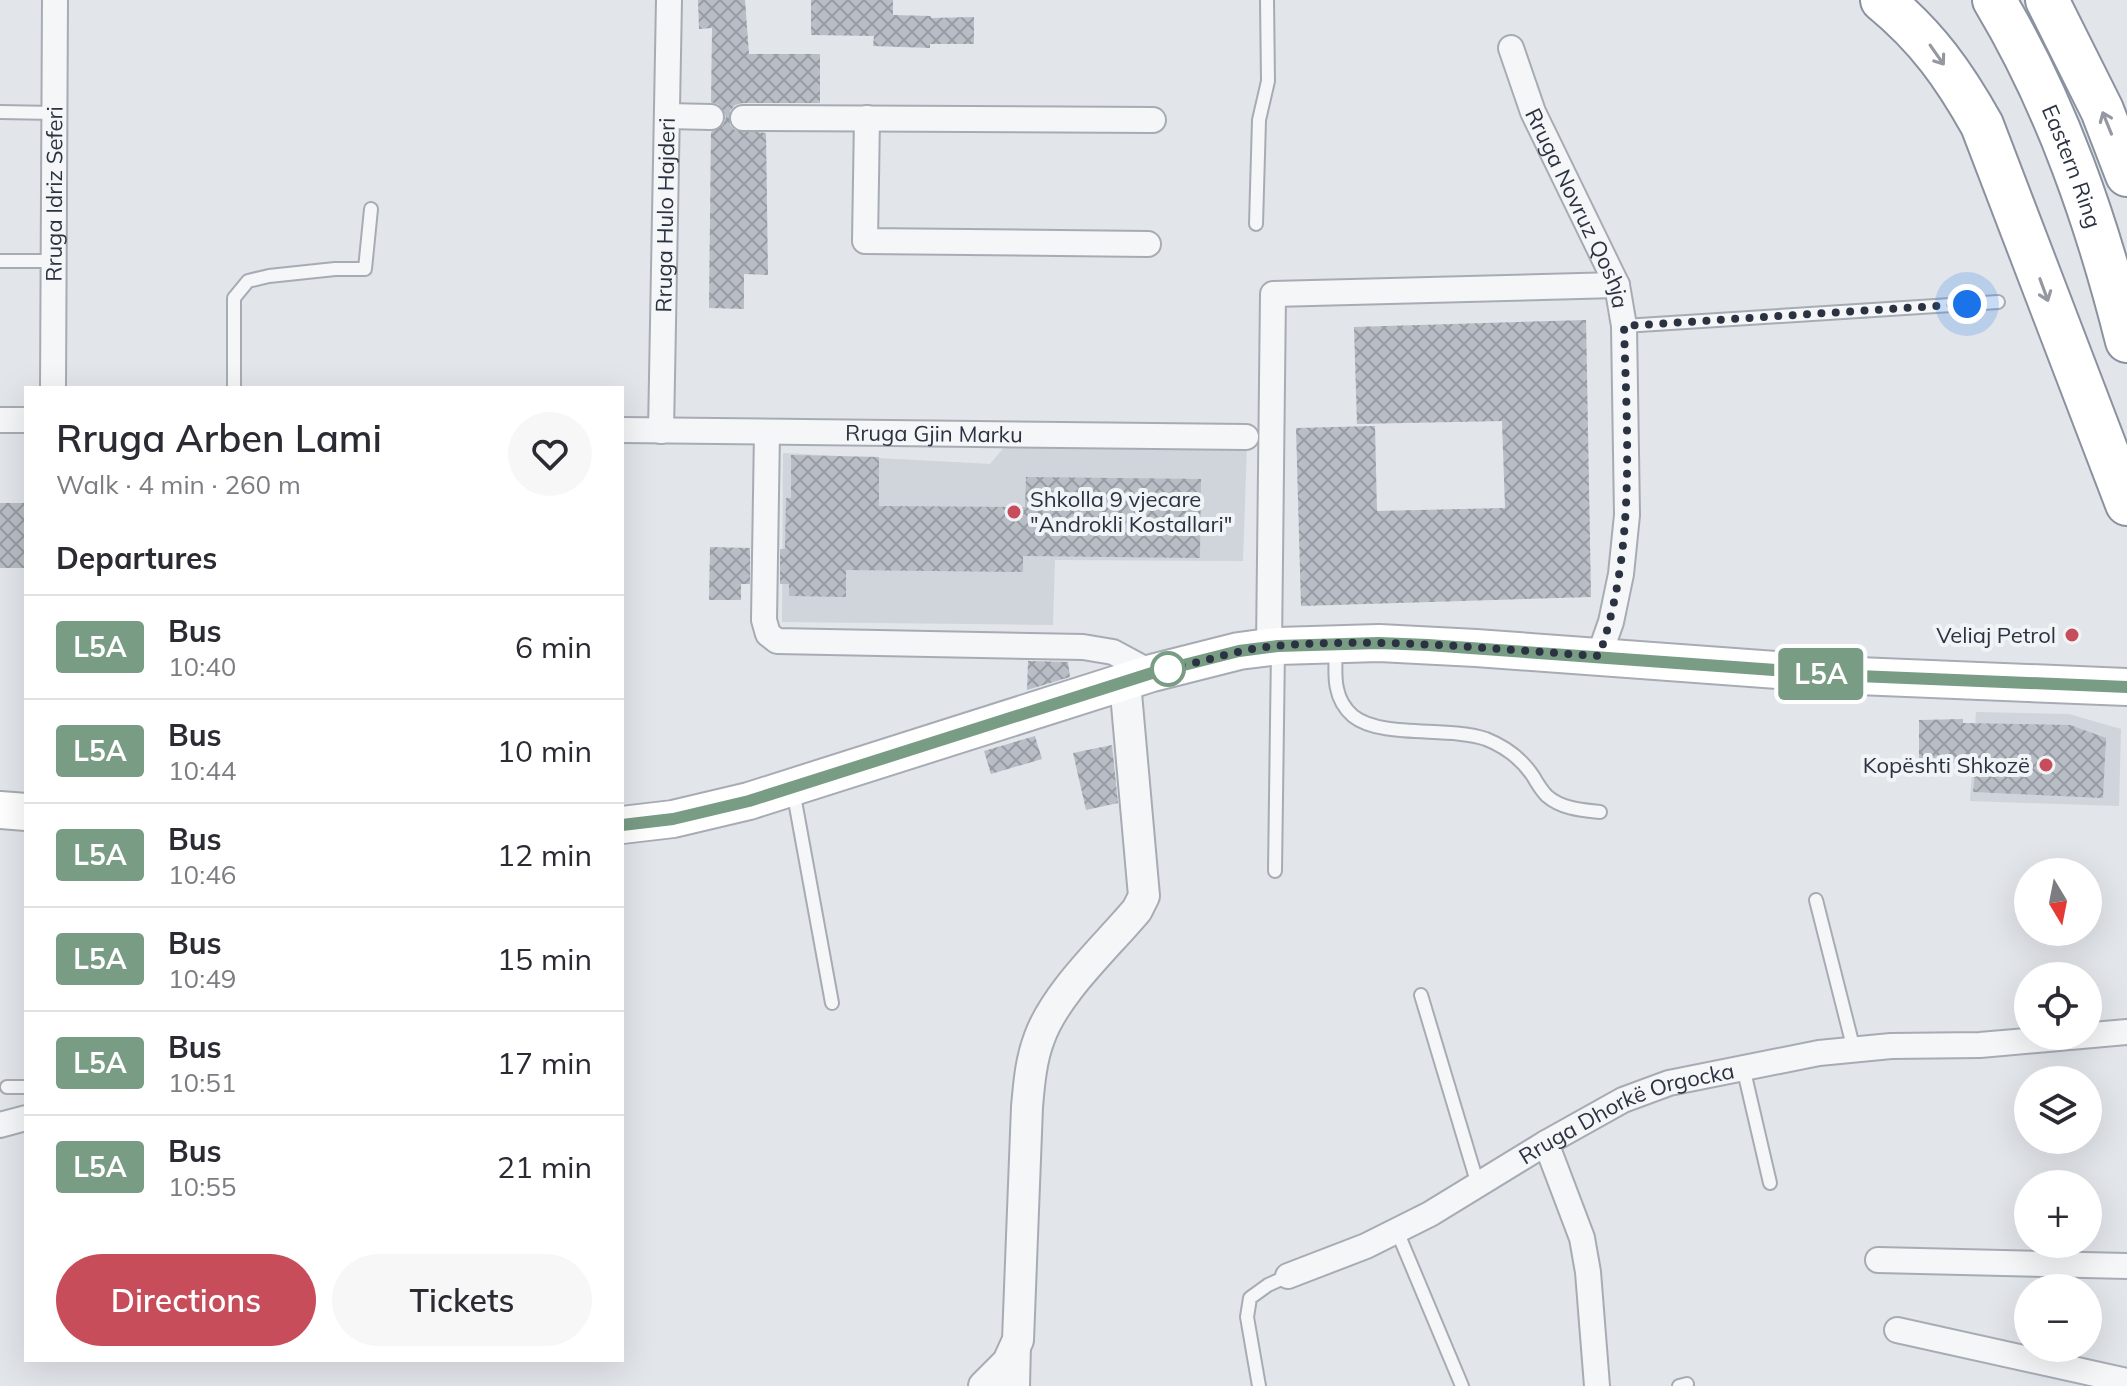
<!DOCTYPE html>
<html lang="en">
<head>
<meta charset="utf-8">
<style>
  body { margin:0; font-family:Mulish,sans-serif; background:#f7f7f7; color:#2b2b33; height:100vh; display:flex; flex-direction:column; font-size:30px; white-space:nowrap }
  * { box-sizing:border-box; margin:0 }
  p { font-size:26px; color:#7c7c81 }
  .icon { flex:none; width:44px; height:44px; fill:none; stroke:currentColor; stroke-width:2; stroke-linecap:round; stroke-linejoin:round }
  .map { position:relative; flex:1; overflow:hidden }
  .sheet { position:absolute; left:24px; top:386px; width:600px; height:976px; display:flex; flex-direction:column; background:#fff; border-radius:0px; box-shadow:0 8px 32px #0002 }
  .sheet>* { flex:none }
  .badge { padding:0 16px; border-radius:6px; font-size:28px; line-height:52px }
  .needle { width:52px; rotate:170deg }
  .tools { position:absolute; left:2014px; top:858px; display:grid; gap:16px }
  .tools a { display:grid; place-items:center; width:88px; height:88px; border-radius:50%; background:#fff; box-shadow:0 8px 32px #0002; font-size:40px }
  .you { position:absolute; width:40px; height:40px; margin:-20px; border:6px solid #fff; border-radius:50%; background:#1a73e8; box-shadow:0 0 0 12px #1a73e833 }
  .map>.badge { position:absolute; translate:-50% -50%; box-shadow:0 0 0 4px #fff }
  h2 { padding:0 32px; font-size:30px; line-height:72px }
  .round { display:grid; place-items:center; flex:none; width:84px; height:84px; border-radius:42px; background:#f7f7f7 }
  .overview { display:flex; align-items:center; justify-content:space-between; height:136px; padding:0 32px }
  h1 { font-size:38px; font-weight:600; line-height:60px }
  .button { display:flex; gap:16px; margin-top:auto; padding:16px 32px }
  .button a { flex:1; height:92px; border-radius:48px; background:#c84d5b; color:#fff; font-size:32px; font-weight:600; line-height:92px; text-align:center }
  .button a+a { background:#f7f7f7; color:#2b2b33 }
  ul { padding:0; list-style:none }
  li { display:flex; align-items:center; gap:24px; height:104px; padding:0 32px; border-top:2px solid #e1e1e2 }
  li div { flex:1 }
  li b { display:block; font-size:30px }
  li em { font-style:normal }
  li .badge { min-width:88px; font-weight:700; text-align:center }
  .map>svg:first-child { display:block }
  .built { fill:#d0d4db }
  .building { fill:url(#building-cross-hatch) }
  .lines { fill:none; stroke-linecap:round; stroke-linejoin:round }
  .service-casing { stroke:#a7acb4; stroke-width:16 }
  .minor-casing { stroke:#a7acb4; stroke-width:28 }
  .tertiary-casing { stroke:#a7acb4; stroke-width:34 }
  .secondary-casing { stroke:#a7acb4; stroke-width:40 }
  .trunk-casing { stroke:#8a92a0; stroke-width:46 }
  .service { stroke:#f4f6f8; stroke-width:12 }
  .minor { stroke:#f4f6f8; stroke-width:24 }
  .tertiary { stroke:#f4f6f8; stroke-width:30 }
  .secondary { stroke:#fff; stroke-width:36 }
  .trunk { stroke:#fff; stroke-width:42 }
  .oneway { stroke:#9598a0 }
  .line-casing { stroke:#fff; stroke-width:18 }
  .line { stroke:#799c85; stroke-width:12 }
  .walk { stroke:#2b3241; stroke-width:8; stroke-dasharray:0 14.4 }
  .poi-dot { fill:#c84d5b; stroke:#f1f4f7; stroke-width:3 }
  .stop-dot { fill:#fff; stroke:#799c85; stroke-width:4 }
  .labels { text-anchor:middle; stroke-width:8; stroke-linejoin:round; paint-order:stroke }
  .street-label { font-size:22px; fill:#2b3241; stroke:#f1f4f7 }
  .poi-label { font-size:22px; fill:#2b3241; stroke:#f1f4f7; text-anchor:end }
</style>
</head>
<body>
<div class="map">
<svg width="2127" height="1386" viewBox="0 0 2127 1386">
  <defs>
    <pattern id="building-cross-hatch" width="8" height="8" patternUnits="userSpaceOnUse" patternTransform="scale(2)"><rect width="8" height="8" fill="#b9bec6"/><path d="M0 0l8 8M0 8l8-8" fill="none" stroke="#979ba2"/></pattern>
  </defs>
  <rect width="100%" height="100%" fill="#e2e5ea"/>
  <path class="built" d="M1010,440l237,4 -4,117 -188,-1 -2,65 -271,-3 1,-169 207,11z
    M1976,712l93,2 52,15 -2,77 -149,-5z"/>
  <path class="building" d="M698,0h47l4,54h71v49h-77l-8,2 -5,6v14l5,5 31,3 2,142 -24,-1v35l-35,-1 2,-176 12,-7 3,-8 -7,-12 -8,-3 1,-74 -13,1z
    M811,0h82v15l38,1v2l43,-1v27h-44v4l-57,-2 1,-10 -63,-1z
    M1586,320l5,277 -290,9 -5,-178 79,-2 2,85 128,-3 -3,-87 -145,3 -3,-97z
    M791,455l88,2v49l146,1 1,-30 175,2 -1,79 -177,-2v16l-177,-2v27l-57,-1v-12h-9v-35h5l1,-51h5z
    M0,503h26v65h-26z
    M710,547l40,1v36h-9v16h-32z
    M1028,661l40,1 2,15 -43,13z
    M1963,719v4l107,2 36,13 -3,60 -130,-6 3,-29h-57v-43z
    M1035,736l7,23 -51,15 -7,-23z
    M1112,745l6,58 -32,7 -13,-57z"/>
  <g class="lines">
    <g class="service-casing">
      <path id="service" d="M0,112l55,1
        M1256,224l3,-104 9,-39 -1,-81
        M0,261h54
        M1624,326l374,-24
        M234,388v-90l14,-17 21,-5 66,-7h30l6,-60
        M1336,648c-1,25 -4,50 17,68 29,23 96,10 133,23 20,8 35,19 47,37 4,7 9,15 14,20 15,13 35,14 53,16
        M793,790l39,213
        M1275,871l3,-221
        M1816,900l38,150
        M1421,995l57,190
        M1743,1067l27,116
        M7,1087h19
        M1397,1231l65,155
        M1259,1386l-12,-69 3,-19 18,-13 20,-9
        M1679,1386l8,-2"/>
    </g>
    <g class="minor-casing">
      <g id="minor">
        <path id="s1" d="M1511,48l22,64 84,173 7,41 3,189 -6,59 -10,48 -12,34"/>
        <path d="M667,116l44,1"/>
        <path d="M743,118l410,2"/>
        <path d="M867,118l-2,123 283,3"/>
        <path id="s2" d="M53,388l2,-388"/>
        <path d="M0,420h26"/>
        <path id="s3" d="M622,430l624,7"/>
        <path id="s4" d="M661,431l8,-431"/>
        <path d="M767,432l-3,188 4,14 9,7 306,6 30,5 39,21"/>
        <path d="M1269,647l4,-353 344,-9"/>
        <path d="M0,1125l26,-7"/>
        <path d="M1546,1143l36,95 6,34 9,114"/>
        <path d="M1878,1260l249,6"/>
        <path id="s5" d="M1288,1276l78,-30 64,-32 116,-71 77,-43 46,-17 150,-30 72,-7 89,-1 147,-13"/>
        <path d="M1897,1330l230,51"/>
        <path d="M1017,1386l1,-42"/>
      </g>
    </g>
    <g class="tertiary-casing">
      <path id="tertiary" d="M984,1386l24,-24 10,-22 9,-233c2,-23 4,-47 12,-68 16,-46 67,-92 98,-129l7,-14 -19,-214"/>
    </g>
    <g class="secondary-casing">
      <path id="secondary" d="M0,810l26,2
        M622,825l51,-6 76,-18 403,-128 87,-22 39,-5 101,-3 97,5 382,28 269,11"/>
    </g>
    <g class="trunk-casing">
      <g id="trunk">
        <path d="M1882,0c45,37 72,75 100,125l145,379"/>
        <path id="s6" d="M1994,0c63,105 103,222 133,341"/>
        <path d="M2047,0l55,110 25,65"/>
      </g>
    </g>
    <use href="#service" class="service"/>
    <use href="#minor" class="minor"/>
    <use href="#tertiary" class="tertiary"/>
    <use href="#secondary" class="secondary"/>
    <use href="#trunk" class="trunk"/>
  </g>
  <defs><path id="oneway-shaft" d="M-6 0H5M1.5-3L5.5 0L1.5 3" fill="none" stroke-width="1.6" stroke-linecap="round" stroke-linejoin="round" transform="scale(2)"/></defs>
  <g class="oneway">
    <use href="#oneway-shaft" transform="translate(1937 55) rotate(55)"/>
    <use href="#oneway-shaft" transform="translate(2107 123) rotate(-112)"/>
    <use href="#oneway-shaft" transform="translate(2044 290) rotate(70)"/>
  </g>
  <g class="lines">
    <g class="line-casing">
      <path id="line" d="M622,825l51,-6 76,-18 403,-128 87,-22 39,-5 101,-3 49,2 430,31 269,11"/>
    </g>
    <use href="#line" class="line"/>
    <path class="walk" d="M1168,669c36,-7 70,-20 107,-23 108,-9 217,3 324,10 37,-106 28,-219 25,-330l343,-22"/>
  </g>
  <g class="poi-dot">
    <circle cx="1014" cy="512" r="8"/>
    <circle cx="2072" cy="635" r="8"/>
    <circle cx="2046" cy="765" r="8"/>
  </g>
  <circle class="stop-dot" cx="1168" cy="669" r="16"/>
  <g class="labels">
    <g class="street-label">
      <text dy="8" stroke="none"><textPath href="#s6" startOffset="184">Eastern Ring</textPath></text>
      <text dy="8" stroke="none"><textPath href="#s2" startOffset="194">Rruga Idriz Seferi</textPath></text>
      <text dy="8" stroke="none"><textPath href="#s1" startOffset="174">Rruga Novruz Qoshja</textPath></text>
      <text dy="8" stroke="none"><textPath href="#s4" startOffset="216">Rruga Hulo Hajderi</textPath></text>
      <text dy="8" stroke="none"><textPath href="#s3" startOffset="312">Rruga Gjin Marku</textPath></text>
      <text dy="8" stroke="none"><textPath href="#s5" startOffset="378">Rruga Dhorkë Orgocka</textPath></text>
    </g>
    <g class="poi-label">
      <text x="1030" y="507" text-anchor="start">Shkolla 9 vjecare<tspan x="1030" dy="25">"Androkli Kostallari"</tspan></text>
      <text x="2056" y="643">Veliaj Petrol</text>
      <text x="2030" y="773">Kopështi Shkozë</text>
    </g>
  </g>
</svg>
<div class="tools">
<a><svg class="needle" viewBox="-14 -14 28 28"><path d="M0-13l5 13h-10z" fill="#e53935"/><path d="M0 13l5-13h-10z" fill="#7c7c81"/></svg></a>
<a><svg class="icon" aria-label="locate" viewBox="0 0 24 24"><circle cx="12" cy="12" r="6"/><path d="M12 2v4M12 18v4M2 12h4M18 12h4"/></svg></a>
<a><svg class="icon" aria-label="layers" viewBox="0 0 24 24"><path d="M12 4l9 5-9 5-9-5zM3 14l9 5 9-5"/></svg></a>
<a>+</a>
<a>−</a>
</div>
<div class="you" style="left:1967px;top:304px"></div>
<b class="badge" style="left:1821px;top:674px;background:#799c85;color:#fff">L5A</b>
<section class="sheet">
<div class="overview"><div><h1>Rruga Arben Lami</h1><p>Walk · 4 min · 260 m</p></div><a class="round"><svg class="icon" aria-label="heart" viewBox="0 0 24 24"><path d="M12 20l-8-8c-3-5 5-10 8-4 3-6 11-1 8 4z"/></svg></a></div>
<h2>Departures</h2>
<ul>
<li><span class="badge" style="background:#799c85;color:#fff">L5A</span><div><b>Bus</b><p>10:40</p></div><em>6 min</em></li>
<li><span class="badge" style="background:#799c85;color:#fff">L5A</span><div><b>Bus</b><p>10:44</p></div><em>10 min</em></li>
<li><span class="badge" style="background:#799c85;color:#fff">L5A</span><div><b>Bus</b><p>10:46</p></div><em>12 min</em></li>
<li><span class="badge" style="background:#799c85;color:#fff">L5A</span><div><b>Bus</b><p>10:49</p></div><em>15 min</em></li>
<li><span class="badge" style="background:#799c85;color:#fff">L5A</span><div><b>Bus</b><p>10:51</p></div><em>17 min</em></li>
<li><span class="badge" style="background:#799c85;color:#fff">L5A</span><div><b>Bus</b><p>10:55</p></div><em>21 min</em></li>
</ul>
<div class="button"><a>Directions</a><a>Tickets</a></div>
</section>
</div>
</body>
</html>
